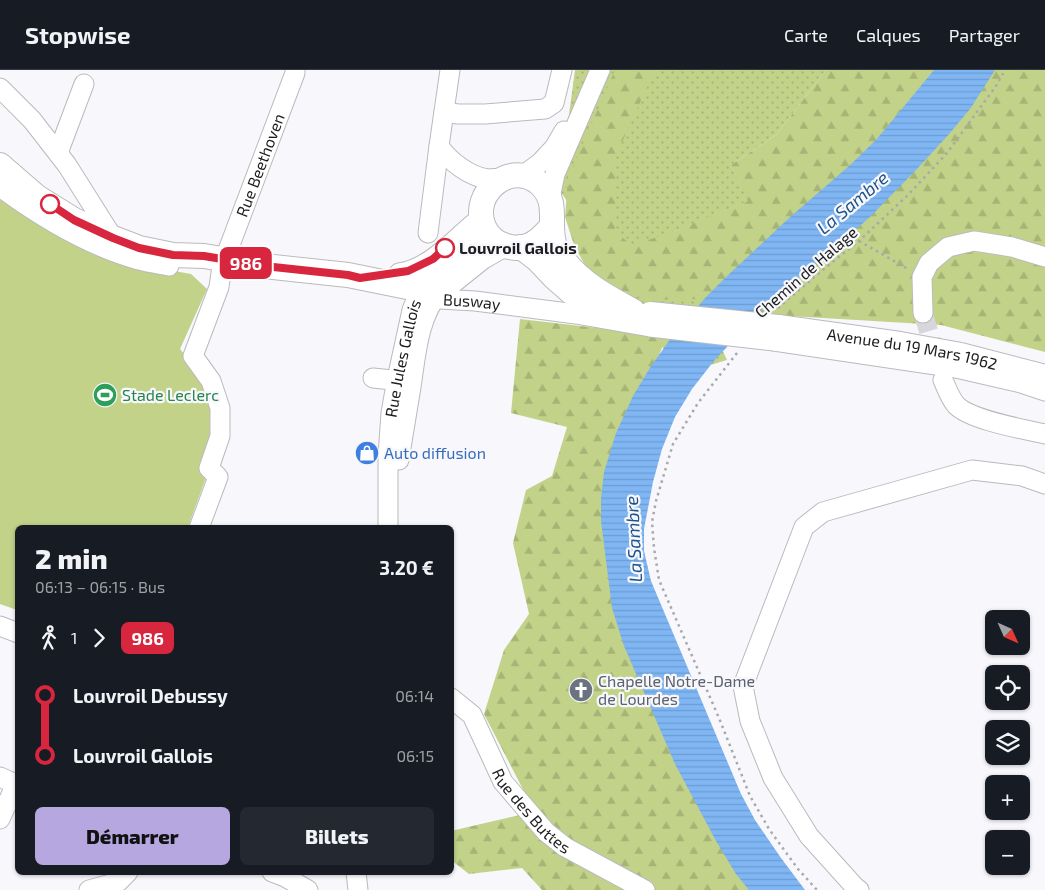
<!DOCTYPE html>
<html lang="fr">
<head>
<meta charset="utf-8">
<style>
  body { margin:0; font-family:"Exo 2",sans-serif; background:#242831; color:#f1f3f6; height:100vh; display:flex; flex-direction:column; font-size:19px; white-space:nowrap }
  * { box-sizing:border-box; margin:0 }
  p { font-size:16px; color:#9ea1a6 }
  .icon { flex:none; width:28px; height:28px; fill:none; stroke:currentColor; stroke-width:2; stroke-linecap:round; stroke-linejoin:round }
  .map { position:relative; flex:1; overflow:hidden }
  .panel { position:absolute; left:15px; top:455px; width:439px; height:350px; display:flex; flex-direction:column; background:#171b24; border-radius:8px; box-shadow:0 1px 4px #0004 }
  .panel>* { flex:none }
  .badge { padding:0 10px; border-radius:8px; font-size:18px; line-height:32px }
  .needle { width:32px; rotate:135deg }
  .fabs { position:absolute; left:985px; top:540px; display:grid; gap:10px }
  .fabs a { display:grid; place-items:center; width:45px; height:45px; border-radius:8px; background:#171b24; box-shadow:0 1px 4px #0004; font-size:25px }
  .map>.badge { position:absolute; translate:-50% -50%; box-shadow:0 0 0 2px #fff }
  .legs { display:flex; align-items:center; gap:8px; height:55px; padding:0 20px; font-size:16px }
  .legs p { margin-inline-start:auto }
  .summary { display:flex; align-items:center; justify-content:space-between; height:85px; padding:0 20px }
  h1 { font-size:28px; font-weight:800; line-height:38px }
  .action { display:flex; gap:10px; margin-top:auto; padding:10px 20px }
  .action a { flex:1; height:58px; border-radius:8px; background:#b7a7e0; color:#111; font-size:20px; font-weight:800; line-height:58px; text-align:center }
  .action a+a { background:#242831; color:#f1f3f6 }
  ul { padding:0 20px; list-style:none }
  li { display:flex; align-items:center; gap:18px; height:60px; font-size:19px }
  li i { display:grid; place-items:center; width:8px; height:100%; margin:0 6px; background:currentColor }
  li i::after { content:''; width:12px; height:12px; margin:-6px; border:4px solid; border-radius:50%; background:#171b24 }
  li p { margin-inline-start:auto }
  li:first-child i { background:linear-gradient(#0000 50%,currentColor 0) }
  li:last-child i { background:linear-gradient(currentColor 50%,#0000 0) }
  header { display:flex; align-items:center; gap:30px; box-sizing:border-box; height:70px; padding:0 25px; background:#171b24; border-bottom:1px solid #363941 }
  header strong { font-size:24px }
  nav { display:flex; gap:28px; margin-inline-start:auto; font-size:18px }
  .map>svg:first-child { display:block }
  .grass { fill:url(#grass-dots) }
  .forest { fill:url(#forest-firs) }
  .pitch { fill:#c2d288 }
  .water { fill:url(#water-rules) }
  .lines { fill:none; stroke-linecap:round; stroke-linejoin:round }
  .minor-tunnel { stroke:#d6d6db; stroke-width:19; stroke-dasharray:19 9; stroke-linecap:butt }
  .minor-casing { stroke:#bababe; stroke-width:21 }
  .major-casing { stroke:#bababe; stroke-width:26 }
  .path { stroke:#a9a9ad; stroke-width:2.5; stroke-dasharray:2.5 4; stroke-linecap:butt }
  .minor { stroke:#fff; stroke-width:19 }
  .major { stroke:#fff; stroke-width:24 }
  .minor-bridge-casing { stroke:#bababe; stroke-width:21; stroke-linecap:butt }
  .major-bridge-casing { stroke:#bababe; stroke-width:26; stroke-linecap:butt }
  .minor-bridge { stroke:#fff; stroke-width:19 }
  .major-bridge { stroke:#fff; stroke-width:24 }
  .line-1-casing { stroke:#fff; stroke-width:11 }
  .line-1 { stroke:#d7263d; stroke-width:8 }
  .stop-1-dot { fill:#fff; stroke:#d7263d; stroke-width:2.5 }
  .labels { text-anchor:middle; stroke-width:4.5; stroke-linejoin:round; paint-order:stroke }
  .street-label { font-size:16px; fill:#1c1d1e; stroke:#f7f7fc }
  .stop-label { font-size:16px; font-weight:bold; fill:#1c1d1e; stroke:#f7f7fc; text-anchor:start }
  .leisure-label { font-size:16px; fill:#27864d; stroke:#f7f7fc; text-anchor:start }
  .shop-label { font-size:16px; fill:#366cbe; stroke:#f7f7fc; text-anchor:start }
  .worship-label { font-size:16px; fill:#5b616d; stroke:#f7f7fc; text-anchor:start }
  .water-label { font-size:18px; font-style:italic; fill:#1c538b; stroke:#f7f7fc }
</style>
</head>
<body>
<header>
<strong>Stopwise</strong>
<nav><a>Carte</a><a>Calques</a><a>Partager</a></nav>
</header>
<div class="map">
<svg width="1045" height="820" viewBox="0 0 1045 820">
  <defs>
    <pattern id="grass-dots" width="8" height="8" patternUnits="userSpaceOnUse" patternTransform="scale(1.25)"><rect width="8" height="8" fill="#c2d288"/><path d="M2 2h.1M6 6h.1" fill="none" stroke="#a6b475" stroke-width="1.8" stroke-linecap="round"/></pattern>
    <pattern id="forest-firs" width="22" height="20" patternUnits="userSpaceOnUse" patternTransform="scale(1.25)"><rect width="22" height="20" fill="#c2d288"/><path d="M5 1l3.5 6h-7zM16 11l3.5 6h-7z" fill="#a6b475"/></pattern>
    <pattern id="water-rules" width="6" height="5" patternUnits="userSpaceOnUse" patternTransform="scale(1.25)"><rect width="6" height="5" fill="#7fb6f3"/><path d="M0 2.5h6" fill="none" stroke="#6d9cd0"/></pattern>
  </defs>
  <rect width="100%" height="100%" fill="#f7f7fc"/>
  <path class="grass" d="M575,0h251l-50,65 -45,30 18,36 -81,33 59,126 -47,14 -121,-185z"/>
  <path class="forest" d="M615,0h40l-39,85 -1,77 17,13 35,-11 81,-33 -17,-36 45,-30 50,-65h219v282l-104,-27 -152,-9 -89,-12 -2,-5 -53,1 -29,-12 -14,-4 -15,-15 -13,-24 -9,-28 3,-39z
    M520,249l147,17 -55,131 143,423h-213l-20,-22 -53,6 -18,-14v-29l69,-16 10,-12 -46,-89 20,-64 25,-36 -16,-71 13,-53 26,-14 15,-49 -56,-14z"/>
  <path class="pitch" d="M0,130l96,51 33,12 62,11 16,15 -27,60 27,34 5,23 1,27 -14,38 8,4 -19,52 -170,1 -1,82 -17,-6z"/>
  <path class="water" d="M934,0h61l-25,39 -20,24 -33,36 -46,47 -28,25 -77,64 -53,57 -21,27 -17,28 -13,32 -9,33 -9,47v22l7,30 90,213 14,26 26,38 24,32h-56l-13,-16 -20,-33 -41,-77 -51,-118 -12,-38 -11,-87v-23l3,-26 12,-39 17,-37 18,-30 20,-28 35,-41 19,-19 64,-60 60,-52 27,-26z"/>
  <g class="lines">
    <path class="minor-tunnel" d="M923,243l15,49"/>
    <g class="minor-casing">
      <g id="minor">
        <path d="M450,0l-11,76c10,15 31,31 49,33 5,0 11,-1 16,-1"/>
        <path d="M0,18l32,32 35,45 46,73"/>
        <path d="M444,42l14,2h27l60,-5 9,-6 8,-33"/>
        <path d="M58,83l26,-69"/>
        <path d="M522,106l18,-13 14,-15 10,-17"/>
        <path d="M0,117c42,31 88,59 139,73 10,3 20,4 30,6"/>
        <path d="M550,128l5,-24 45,-104"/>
        <path d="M428,163l11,-87"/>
        <path d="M399,203c29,-4 52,-30 74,-49"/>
        <path id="s1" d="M422,228l53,3 101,13 74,13"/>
        <path d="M923,243l-1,-36 7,-14 19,-16 26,-6 38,6 33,10"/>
        <path d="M774,271l182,27 65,15 24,8"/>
        <path d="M373,308l29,3 2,2v3"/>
        <path d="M943,310c4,9 7,18 13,25 14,15 67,24 89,29"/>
        <path d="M399,390c4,-25 8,-49 12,-73 5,-33 7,-69 29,-96"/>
        <path id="s2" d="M388,455v-69l3,-43 6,-34 15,-69 5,-12 8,-13"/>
        <path id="s3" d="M199,458l19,-51 -9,-9 11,-32v-28l-9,-27 -18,-25 26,-69 3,-21 73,-193v-3"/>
        <path d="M0,556l18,7"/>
        <path id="s4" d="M451,628l21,17 31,67 43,50 19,15 80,43"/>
        <path d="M0,707l18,8"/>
        <path d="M0,749l16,-35"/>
        <path d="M272,802l13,5 23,13"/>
        <path d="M356,802l2,18"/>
        <path d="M89,820l29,-8 10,-10"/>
        <path d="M859,820l-4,-3 -46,-51 -36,-58 -23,-57 -7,-35 61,-159 19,-15 149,-42 50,6 23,8"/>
      </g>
    </g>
    <g class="major-casing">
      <g id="major">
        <path d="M0,95l37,32 37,23 39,18 26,10 34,7 31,1 60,10 84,9 74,15 8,1 12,-2 40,-32 21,-12"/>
        <path d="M552,156c-6,7 -12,14 -20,18 -17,9 -40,1 -48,-17 -15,-35 29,-69 57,-42 18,18 7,37 13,58 1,6 5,11 9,16 18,24 44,38 70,52"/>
        <path d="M521,177l17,13 17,18 16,14 20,12 10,2"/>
        <path d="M399,209c7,-1 16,0 23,-2 19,-4 44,-29 53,-45 3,-5 4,-10 6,-15"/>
        <path id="s5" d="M778,257l122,17 61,11 84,22"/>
      </g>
    </g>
    <path class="path" d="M859,171l49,28
      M778,238l42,-36 39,-31 49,-46 39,-42 49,-67 9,-16
      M737,283l-39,50 -25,41 -17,57 -4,21 2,26 5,32 60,138 31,78 19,33 29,40 19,21"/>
    <use href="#minor" class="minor"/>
    <use href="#major" class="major"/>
    <g class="minor-bridge-casing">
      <path id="minor-bridge" d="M650,257l124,14"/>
    </g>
    <g class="major-bridge-casing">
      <path id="major-bridge" d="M650,244l128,13"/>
    </g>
    <use href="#minor-bridge" class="minor-bridge"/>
    <use href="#major-bridge" class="major-bridge"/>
  </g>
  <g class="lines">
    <g class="line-1-casing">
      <path id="line-1" d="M50,134l24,16 39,18 26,10 34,7 31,1 60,10 84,9 12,3 48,-7 25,-12 12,-11"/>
    </g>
    <use href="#line-1" class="line-1"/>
  </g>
  <defs>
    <g id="stadium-disc" transform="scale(1.25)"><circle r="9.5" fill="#2e9e5b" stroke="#f7f7fc"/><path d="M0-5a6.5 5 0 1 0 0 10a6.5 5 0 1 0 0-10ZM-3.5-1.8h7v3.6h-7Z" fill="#fff"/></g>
    <g id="shop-disc" transform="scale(1.25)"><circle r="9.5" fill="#3f7fe0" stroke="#f7f7fc"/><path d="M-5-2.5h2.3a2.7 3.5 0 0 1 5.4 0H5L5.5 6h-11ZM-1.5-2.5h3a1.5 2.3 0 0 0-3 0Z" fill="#fff"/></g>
    <g id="church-disc" transform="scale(1.25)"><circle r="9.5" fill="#6b7280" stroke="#f7f7fc"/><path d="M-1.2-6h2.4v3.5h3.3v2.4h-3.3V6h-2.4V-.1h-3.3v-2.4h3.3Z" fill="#fff"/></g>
  </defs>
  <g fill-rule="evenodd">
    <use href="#stadium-disc" x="105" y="325"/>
    <use href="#shop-disc" x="367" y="383"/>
    <use href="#church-disc" x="581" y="620"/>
  </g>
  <g class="stop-1-dot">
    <circle cx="50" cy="134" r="9"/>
    <circle cx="445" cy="178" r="9"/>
  </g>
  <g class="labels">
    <g class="street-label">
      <text dy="6" stroke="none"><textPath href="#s3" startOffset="391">Rue Beethoven</textPath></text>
      <text transform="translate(806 202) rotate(-41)" y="6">Chemin de Halage</text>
      <text dy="6" stroke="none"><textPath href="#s1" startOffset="50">Busway</textPath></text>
      <text dy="6" stroke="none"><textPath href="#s5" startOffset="136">Avenue du 19 Mars 1962</textPath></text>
      <text dy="6" stroke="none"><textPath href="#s2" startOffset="168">Rue Jules Gallois</textPath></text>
      <text dy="6" stroke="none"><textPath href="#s4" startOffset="141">Rue des Buttes</textPath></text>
    </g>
    <g class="stop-label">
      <text x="459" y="184">Louvroil Gallois</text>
    </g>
    <g class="leisure-label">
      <text x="122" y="331">Stade Leclerc</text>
    </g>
    <g class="shop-label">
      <text x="384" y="389">Auto diffusion</text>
    </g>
    <g class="worship-label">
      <text x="598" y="617">Chapelle Notre-Dame<tspan x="598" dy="18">de Lourdes</tspan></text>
    </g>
    <g class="water-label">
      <text transform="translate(853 133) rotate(-40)" y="6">La Sambre</text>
      <text transform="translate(634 469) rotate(-93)" y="6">La Sambre</text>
    </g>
  </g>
</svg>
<div class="fabs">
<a><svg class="needle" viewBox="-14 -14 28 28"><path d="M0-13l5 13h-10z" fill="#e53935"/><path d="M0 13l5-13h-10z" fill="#9ea1a6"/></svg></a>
<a><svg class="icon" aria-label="locate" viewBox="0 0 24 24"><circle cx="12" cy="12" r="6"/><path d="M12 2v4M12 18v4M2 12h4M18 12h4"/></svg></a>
<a><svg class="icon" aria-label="layers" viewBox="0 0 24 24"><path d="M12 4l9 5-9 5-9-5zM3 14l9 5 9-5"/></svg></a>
<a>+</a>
<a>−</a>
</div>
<b class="badge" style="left:246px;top:193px;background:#d7263d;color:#fff">986</b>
<section class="panel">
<div class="summary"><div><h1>2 min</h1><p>06:13 – 06:15 · Bus</p></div><b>3.20 €</b></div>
<div class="legs"><svg class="icon" aria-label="walk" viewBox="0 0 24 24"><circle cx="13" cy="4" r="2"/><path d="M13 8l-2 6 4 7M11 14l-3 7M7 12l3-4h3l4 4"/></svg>1<svg class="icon" aria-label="forward" viewBox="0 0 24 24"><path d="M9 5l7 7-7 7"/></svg><b class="badge" style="background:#d7263d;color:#fff">986</b></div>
<ul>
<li><i style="color:#d7263d"></i><b>Louvroil Debussy</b><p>06:14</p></li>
<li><i style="color:#d7263d"></i><b>Louvroil Gallois</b><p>06:15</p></li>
</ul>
<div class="action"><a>Démarrer</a><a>Billets</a></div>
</section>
</div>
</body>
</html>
